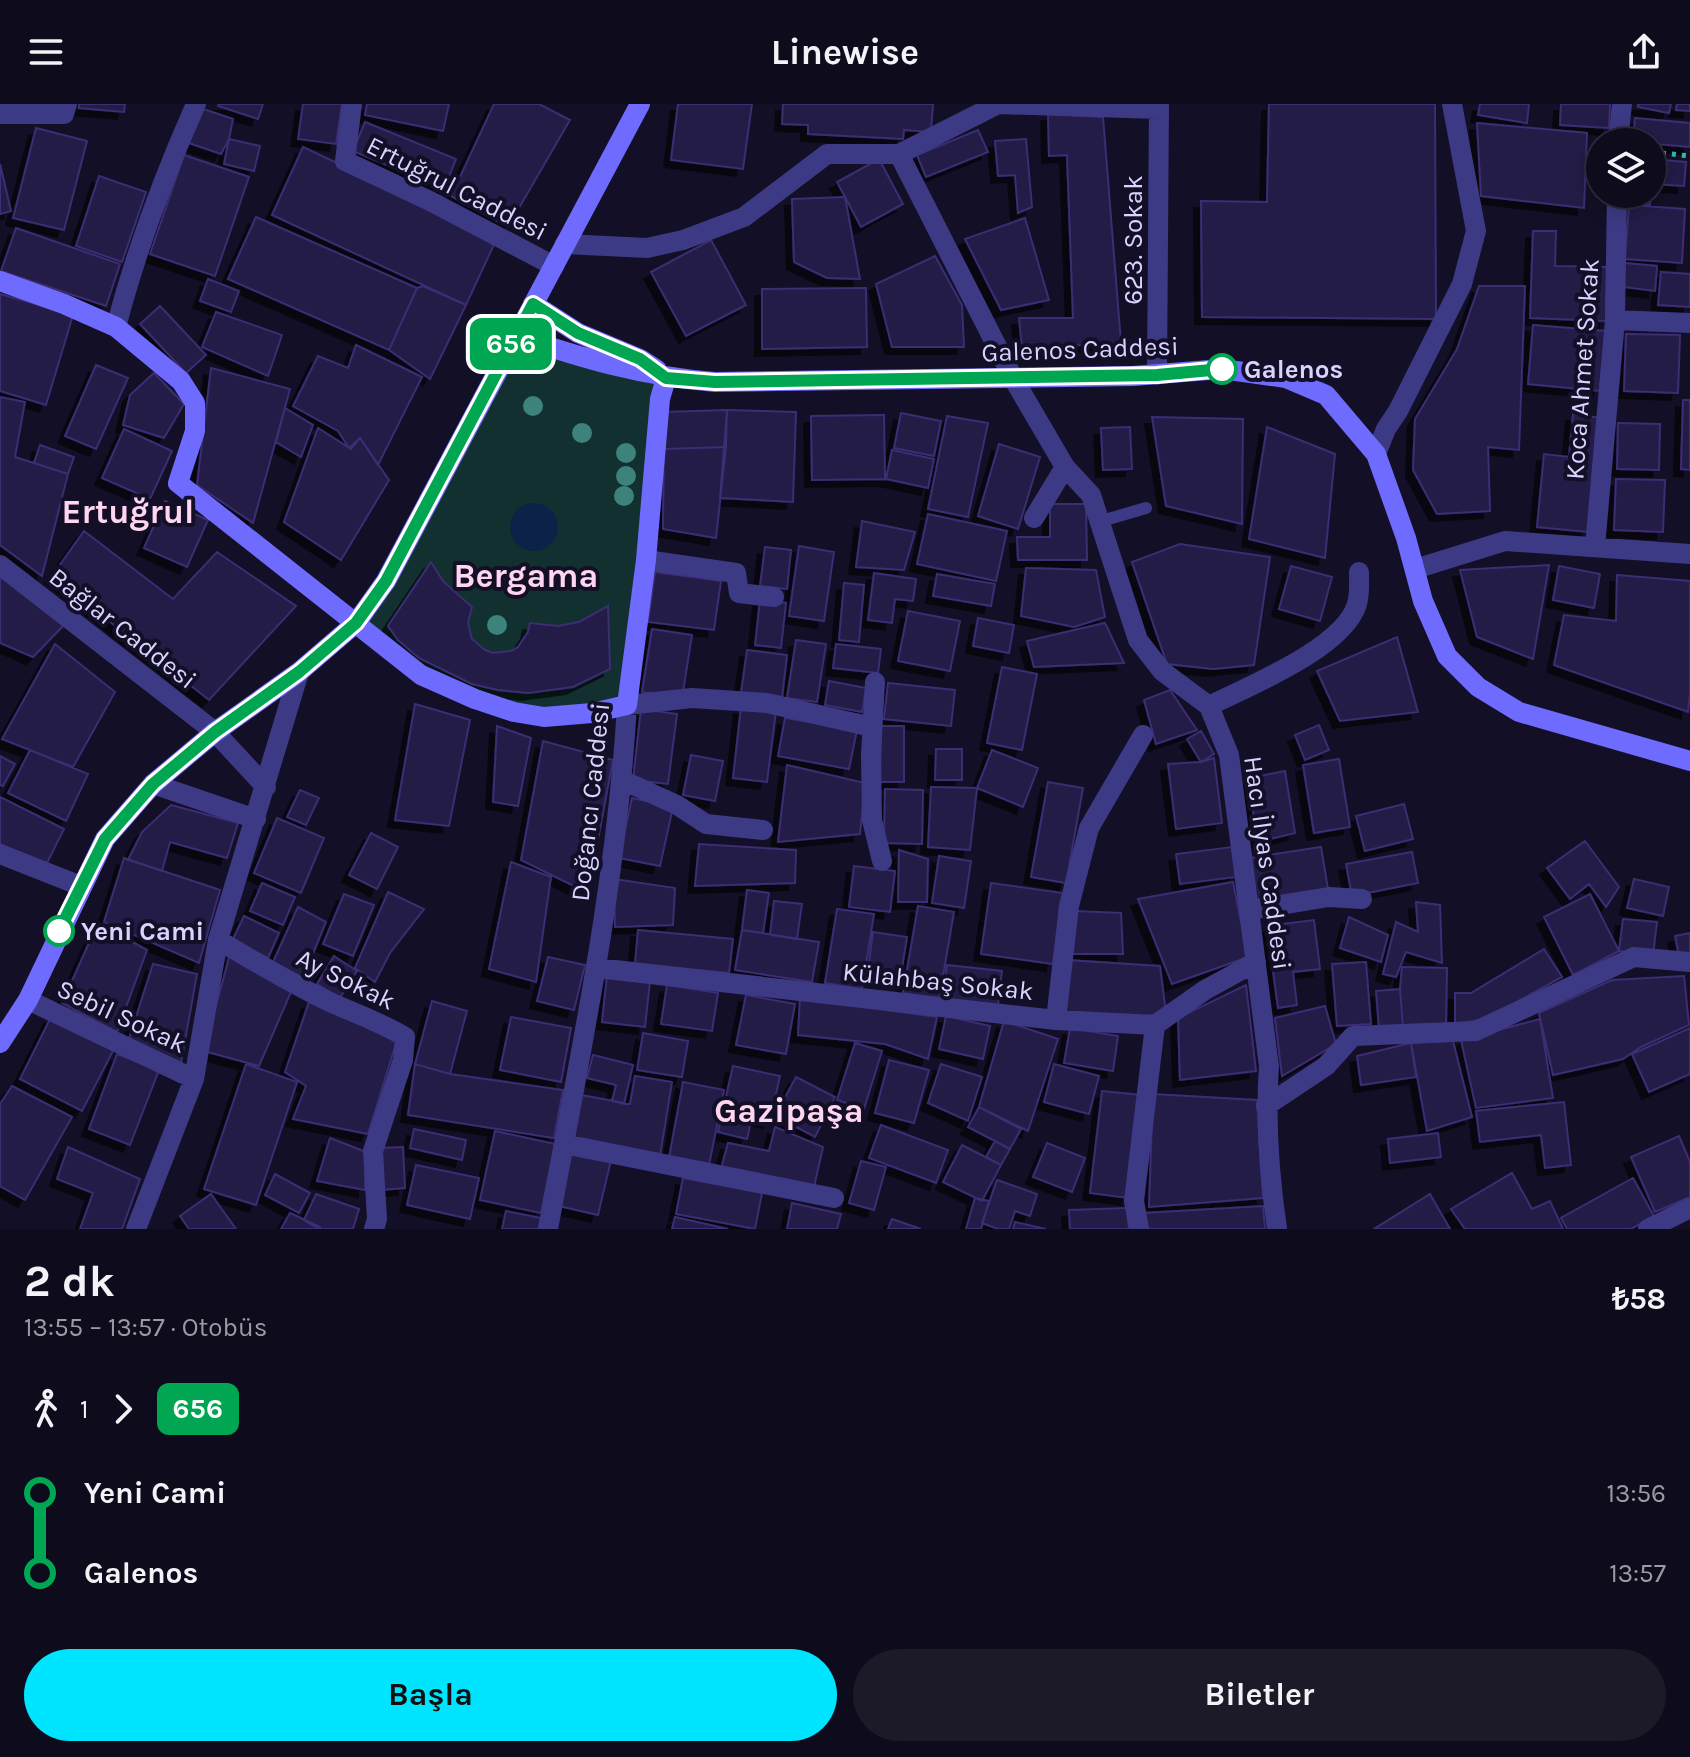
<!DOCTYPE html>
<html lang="tr">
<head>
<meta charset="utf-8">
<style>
  body { margin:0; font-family:Karla,sans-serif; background:#1c1929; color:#f1f3f6; height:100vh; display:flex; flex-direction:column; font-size:30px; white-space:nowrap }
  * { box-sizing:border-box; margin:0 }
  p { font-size:26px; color:#9b9ba3 }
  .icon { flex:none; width:44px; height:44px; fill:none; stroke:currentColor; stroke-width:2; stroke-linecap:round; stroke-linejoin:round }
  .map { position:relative; height:1125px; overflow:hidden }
  .drawer { display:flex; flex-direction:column; background:#0e0b1c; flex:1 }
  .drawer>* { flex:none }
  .badge { padding:0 16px; border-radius:12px; font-size:28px; line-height:52px }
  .controls { position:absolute; left:1586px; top:24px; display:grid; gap:16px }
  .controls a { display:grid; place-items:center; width:80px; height:80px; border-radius:50%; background:#0e0b1c; box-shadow:0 4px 20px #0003,0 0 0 2px #2e2b3b; font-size:40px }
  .map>.badge { position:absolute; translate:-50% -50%; box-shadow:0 0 0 4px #fff }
  .legs { display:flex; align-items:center; gap:12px; height:88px; padding:0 24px; font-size:26px }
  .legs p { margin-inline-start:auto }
  .head { display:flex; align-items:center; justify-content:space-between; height:136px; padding:0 24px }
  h1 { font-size:44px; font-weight:700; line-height:60px }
  .button { display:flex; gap:16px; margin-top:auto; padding:16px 24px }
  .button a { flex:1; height:92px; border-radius:48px; background:#00e5ff; color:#111; font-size:32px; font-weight:700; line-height:92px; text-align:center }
  .button a+a { background:#1c1929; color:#f1f3f6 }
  ul { padding:0 24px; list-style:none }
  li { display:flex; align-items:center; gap:28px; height:80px; font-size:30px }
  li i { display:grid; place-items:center; width:12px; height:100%; margin:0 10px; background:currentColor }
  li i::after { content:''; width:20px; height:20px; margin:-10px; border:6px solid; border-radius:50%; background:#0e0b1c }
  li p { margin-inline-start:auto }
  li:first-child i { background:linear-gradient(#0000 50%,currentColor 0) }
  li:last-child i { background:linear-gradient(currentColor 50%,#0000 0) }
  header { display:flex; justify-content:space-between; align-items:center; height:104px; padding:0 24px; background:#0e0b1c; font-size:36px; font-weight:700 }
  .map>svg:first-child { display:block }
  .green { fill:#12302f }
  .water { fill:#0c2248 }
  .building { fill:#241b47; stroke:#3b2d73; stroke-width:2; filter:url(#shadow) }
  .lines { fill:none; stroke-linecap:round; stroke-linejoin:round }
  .path { stroke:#2fb8b0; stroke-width:5; stroke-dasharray:4 6; stroke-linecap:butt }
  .service { stroke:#3d3a85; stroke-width:12 }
  .minor { stroke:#3d3a85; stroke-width:20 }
  .tertiary { stroke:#3d3a85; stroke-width:20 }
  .secondary { stroke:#6f6bff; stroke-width:20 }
  .tree { fill:#3d827b }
  .line-1-casing { stroke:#fff; stroke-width:18 }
  .line-1 { stroke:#00a651; stroke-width:12 }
  .stop-1-dot { fill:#fff; stroke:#00a651; stroke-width:4 }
  .labels { text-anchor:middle; stroke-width:8; stroke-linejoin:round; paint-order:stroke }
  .street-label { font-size:26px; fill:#d9d4ff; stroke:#130f26 }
  .stop-label { font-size:26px; font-weight:bold; fill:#d9d4ff; stroke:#130f26; text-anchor:start }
  .district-label { font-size:34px; font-weight:bold; fill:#ffd6f0; stroke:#130f26 }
</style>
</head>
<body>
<header><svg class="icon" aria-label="menu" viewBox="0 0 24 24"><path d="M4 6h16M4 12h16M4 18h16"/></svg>Linewise<svg class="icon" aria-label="share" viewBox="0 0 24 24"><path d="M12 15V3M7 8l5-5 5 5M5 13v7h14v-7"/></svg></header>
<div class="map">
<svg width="1690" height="1125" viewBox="0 0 1690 1125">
  <defs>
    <filter id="shadow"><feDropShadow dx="-7" dy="7" stdDeviation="0" flood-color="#0009"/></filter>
  </defs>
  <rect width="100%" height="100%" fill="#130f26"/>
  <path class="green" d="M516,232l150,42 -39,327 -35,8 -117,-14 -119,-76z"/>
  <path class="water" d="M510 423a24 24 0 1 1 48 0a24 24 0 1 1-48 0Z"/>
  <path class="building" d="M79,0h46l-1,8 -45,-4z
    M219,0h44l-5,15 -40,-13z
    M303,0h39l-6,40 -38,-5z
    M367,0h82l-6,27 -78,-16z
    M494,0h45l31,16 -62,107 -57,-31z
    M678,0h74l-9,65 -72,-9z
    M783,0h150l-2,28 -27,-2 -1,9 -95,-5v-9l-26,-1z
    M1269,0h166l1,215 -234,-2 -1,-116 66,1z
    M1480,0h49l-2,19 -49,-8z
    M1561,0h49l-1,24 -49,-3z
    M1638,0h33l-2,9 -31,-6z
    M1677,0h13v7l-14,-1z
    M200,4l33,11 -4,20 -8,15 -32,-11z
    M1048,10l55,3 18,226 -99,5 -3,-30h54l-6,-163 -18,1z
    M1635,14l55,5v24l-57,-5z
    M365,18l91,37 -12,30 -91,-38z
    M1477,19l110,10 -3,75 -103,-12z
    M36,24l51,13 -23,89 -51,-12z
    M978,26l10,22 -62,25 -9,-22z
    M229,35l31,7 -6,25 -30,-7z
    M1026,35l6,68 -14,6 -3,-38 -17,1 -3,-35z
    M303,43l194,91 -31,67 -194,-90z
    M184,51l65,22 -34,99 -65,-22z
    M879,55l24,45 -42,23 -24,-45z
    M1652,55l34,3 -2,24 -32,-2z
    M0,60l11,47 -11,3z
    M99,72l47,16 -24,70 -46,-16z
    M1629,90h22l-1,11 -22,-3z
    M845,93l15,82 -33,-1 -33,-16 -2,-63z
    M1629,101l56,4 -3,54 -57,-4z
    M256,113l161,71 -28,62 -161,-71z
    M1025,114l24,82 -48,10 -36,-71z
    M16,124l104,36 -14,42 -105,-35z
    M1533,127h23l-1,35 52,1 -1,54 -76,-3z
    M711,136l35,65 -60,31 -35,-64z
    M935,152l27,49 2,42h-72l-16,-63z
    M1625,159l32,3 -2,25 -32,-4z
    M1661,168l29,2v33l-32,-2z
    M208,175l31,12 -8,21 -31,-11z
    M423,182l43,19 -36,74 -41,-29 28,-62z
    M1479,182h46l-6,164 -31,-3 2,64 -53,3 -24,-44 2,-51 42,-70z
    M866,184l1,59 -105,2v-60z
    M0,190l73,21 -27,90 -46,-14z
    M160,202l46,49 -20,18 -46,-49z
    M216,208l66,23 -14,41 -66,-29z
    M1533,221l73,6 -6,60 -72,-7z
    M1626,230l54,1 -2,58 -54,-2z
    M356,241l66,32 -44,88 -18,-27 -11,10 -11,-17 -45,-25 25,-50 30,12z
    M96,261l32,13 -32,71 -31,-13z
    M211,264l79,21 -37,134 -56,-38z
    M154,269l30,31 -20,34 -41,-13 7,-30z
    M0,293l25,5 -10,55 53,17 -26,102 -42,-31z
    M1683,296h7v70l-9,-1z
    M285,304l28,17 -12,32 -25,-15z
    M727,306l69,2 -3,90 -73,-4z
    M727,306l-1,37 -62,2 -1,-37z
    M901,309l40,8 -7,35 -40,-8z
    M1573,310l28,4 -13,114 -51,-5 7,-73 25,3z
    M884,311l1,64 -73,1 -1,-64z
    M947,312l41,7 -20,94 -40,-8z
    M1152,313l91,2 -1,105 -76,-18z
    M1618,319l42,1 -1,46 -42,-1z
    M1130,323l2,42 -29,1 -2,-42z
    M1267,323l68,27 -10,104 -76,-19z
    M318,324l33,21 9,-11 29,42 -48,80 -57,-38z
    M124,325l48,22 -22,48 -48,-21z
    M999,340l41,13 -22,72 -40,-13z
    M40,341l34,12 -6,17 -34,-11z
    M726,343l-10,91 -53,-9 1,-80z
    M892,346l42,9 -6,29 -42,-9z
    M1616,375l49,1 -2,52 -49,-2z
    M165,397l43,19 -21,47 -43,-19z
    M1050,400h36l1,56h-69l-1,-23h33z
    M928,410l79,17 -11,50 -79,-17z
    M862,417l53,11 -11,38 -48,-3z
    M84,427l89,68 44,-47 79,54 -87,94 -157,-124z
    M1180,440l90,13 -16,108 -41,4 -46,-5 -35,-102z
    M799,442l35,6 -10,69 -35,-5z
    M765,443l26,3 -4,39 -27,-3z
    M431,458l12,19 29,26 -4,16 4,16 13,11 8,3 18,-2 7,-4 10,-15 2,-9 28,3 21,-4 29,-16 2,63 -37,18 -45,6 -30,-3 -26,-6 -53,-26 -21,-18 -10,-14z
    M1549,461l-16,94 -56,-22 -17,-67z
    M1291,462l41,11 -12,44 -41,-12z
    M1559,462l41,8 -6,34 -41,-8z
    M1026,464l70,2 9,47 -31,10 -53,-11z
    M655,468l66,9 -7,49 -66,-8z
    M874,469l42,6 -3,22 -18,-2 -3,24 -24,-3z
    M0,470l64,51 -31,32 -33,-14z
    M937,470l58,10 -4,22 -58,-10z
    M1617,471l73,6v112l-2,19 -134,-47 10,-50 52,6z
    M844,479l20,2 -5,57 -20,-2z
    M760,496l26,3 -5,45 -26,-3z
    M908,507l52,10 -10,50 -52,-10z
    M978,514l36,7 -5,28 -36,-7z
    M1105,519l19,40 -90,4 -7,-26z
    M652,525l40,6 -10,63 -40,-6z
    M1397,533l21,75 -78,9 -23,-50z
    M796,536l30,4 -9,58 -30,-4z
    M55,540l60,48 -42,75 -71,-28z
    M836,540l45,5 -3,24 -45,-5z
    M747,546l40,5 -5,43 -41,-5z
    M1002,563l35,7 -15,76 -35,-7z
    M829,577l37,7 -4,24 -37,-7z
    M888,579l67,7 -4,36 -67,-7z
    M1170,586l27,40 -41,14 -12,-44z
    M415,600l55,16 -21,106 -54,-6z
    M741,603l35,4 -9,71 -34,-4z
    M641,605l36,5 -9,70 -35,-4z
    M785,614l72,12 -8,39 -71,-13z
    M1319,621l10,25 -24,10 -10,-25z
    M497,622l34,12 -13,68 -25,-4z
    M881,622h23v56h-24z
    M1201,627l13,23 -13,8 -14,-23z
    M543,637l70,19 -25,133 -67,-33z
    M936,645h26v31h-27z
    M30,646l58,24 -22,47 -58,-28z
    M992,646l46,18 -15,39 -46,-19z
    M691,651l32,6 -8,40 -32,-6z
    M0,652l15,8 -12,22 -3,-1z
    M1214,654l8,65 -46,6 -8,-65 33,-2z
    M1339,655l11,68 -36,6 -11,-68z
    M787,661l78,18 -5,51 -82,8z
    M1285,667l10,62 -38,9 -8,-64z
    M1048,678l35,6 -17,95 -35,-6z
    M931,683l46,1 -7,62 -42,-3z
    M885,685l38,1 -1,54 -38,-1z
    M300,686l19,8 -13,27 -19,-8z
    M0,693l64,32 -19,38 -45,-23z
    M632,694l41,9 -13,59 -41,-8z
    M1404,700l9,35 -48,12 -9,-35z
    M171,701l67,18 -11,35 -57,-16 -8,29 -34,-11 14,-28z
    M277,714l47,20 -23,55 -47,-20z
    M371,729l27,14 -21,42 -28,-14z
    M1585,737l34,46 -13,20 -17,-23 -19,15 -23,-31z
    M699,740l97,6 -1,33 -100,3z
    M1232,743l4,30 -56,7 -4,-30z
    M1321,743l7,42 -73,11 -6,-42z
    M899,746l29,9 -1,43h-29z
    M1412,748l6,31 -66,13 -6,-32z
    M939,752l32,5 -7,47 -32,-5z
    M124,754l96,32 -21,73 -95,-41z
    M511,758l40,15 -15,105 -47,-13z
    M854,762l41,5 -5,41 -41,-5z
    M614,775l61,9 -2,37 -58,2z
    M1634,775l35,8 -6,29 -36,-8z
    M1233,778l15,75 -76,27 -34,-85z
    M262,779l33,14 -12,28 -33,-14z
    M991,779l72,10 -10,71 -72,-10z
    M747,786l22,3 -6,40 -21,-3z
    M388,788l36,17 -34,44 -15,29 -20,-14z
    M344,790l30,11 -21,51 -30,-12z
    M1590,790l29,57 -46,24 -29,-58z
    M774,797l28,3 -5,35 -27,-4z
    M1416,798l24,3 2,58 -36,-11 -10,25 -13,-3 13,-52 22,10z
    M918,802l36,6 -15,87 -36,-6z
    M298,803l28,15 -23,56 -30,-16z
    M837,805l37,5 -12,75 -37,-6z
    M1074,807l47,2 2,41h-50z
    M244,812l35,17 -11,25 -36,-17z
    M1349,813l39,18 -7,27 -41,-14z
    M1623,815l34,3 -4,33 -34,-4z
    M1314,816l6,49 -27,3 4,33 -19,3 -11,-82z
    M98,819l49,27 -30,82 -55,-29z
    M638,826l95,9 -4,34 -94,-9z
    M742,826l77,12 -7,40 -77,-12z
    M873,828l34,5 -6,37 -33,-4z
    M1690,829v21l-11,2 -4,-20z
    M1544,845l18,28 -76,42 -31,5v-31h16z
    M230,850l61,38 -32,74 -55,-15z
    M334,852l23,15 -17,27 -23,-14z
    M548,853l37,8 -11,45 -37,-9z
    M1067,856l93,6 6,47 -31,5 -71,-4z
    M1366,858l5,62 -34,2 -5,-62z
    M153,860l44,10 -16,89 -52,-24z
    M947,861l55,6 -4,34 -55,-5z
    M1402,863l45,1 -1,58 -43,1 -3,-38z
    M607,872l43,5 -5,46 -43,-5z
    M1684,872l5,49 -48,22 -18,12 -70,16 -14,-62 73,-33z
    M667,881l51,8 -6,38 -51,-7z
    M1246,881l10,86 -76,9 -2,-62z
    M1400,885l3,38 -24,2 -3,-38z
    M746,891l49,9 -9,50 -50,-9z
    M800,894l137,19 -9,42 -43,-15 -87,-9z
    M432,897l35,10 -17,63 -35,-10z
    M309,898l88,38 -29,94 -75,-15 13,-33 -21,-14z
    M1325,902l11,38 -54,32 -7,-58z
    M946,912l44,10 -7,33 -44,-10z
    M51,913l63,32 -32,62 -62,-32z
    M511,913l60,11 -10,54 -61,-12z
    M1540,915l13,79 -77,10 -15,-68z
    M1004,917l54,18 -30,92 -49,-24z
    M1070,924l48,8 -5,35 -49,-8z
    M1690,924v46l-41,18 -17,-38z
    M643,929l45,8 -6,36 -45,-7z
    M1453,937l19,76 -45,14 -16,-88z
    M855,939l27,8 -18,58 -27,-9z
    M1411,939l5,34 -55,8 -4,-29z
    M117,950l42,16 -29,75 -41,-16z
    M593,951l40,10 -9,39 -12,-3 4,-16 -29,-7z
    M889,956l40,10 -15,53 -39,-10z
    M246,960l51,18 -41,123 -52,-16z
    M415,960l35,10 113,16 -9,48 -146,-23z
    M941,960l41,13 -14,44 -40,-18z
    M1054,960l45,12 -10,38 -45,-12z
    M733,962l47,10 -10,45 -18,-4 -5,22 -29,-7z
    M635,972l37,6 -12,74 -87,-15 8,-46 49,9z
    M796,973l39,20 -20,40 -40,-21z
    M683,978l41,8 -15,75 -40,-7z
    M12,982l60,31 -47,83 -25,-14v-82z
    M1102,987l39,4 -13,103 -38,-5z
    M1153,990l104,6 6,98 -114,9z
    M1564,998l7,63 -26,3 -4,-33 -61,7 -4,-31z
    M979,1003l42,22 -11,20 -42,-22z
    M881,1021l67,25 -12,33 -67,-25z
    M775,1023l48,20 -9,40 -93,-18 7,-26 41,8z
    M414,1025l52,11 -4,20 -52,-12z
    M495,1027l60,13 -14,69 -61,-13z
    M1438,1029l3,24 -51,6 -2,-24z
    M1679,1032l11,26v35l-35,15 -24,-55z
    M330,1034l36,14 -1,38 -48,-9z
    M995,1037l15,8 -9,16 -15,-8z
    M1047,1039l38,15 -13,34 -39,-15z
    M962,1041l39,20 -19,36 -39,-19z
    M68,1043l72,32 -18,50h-42l13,-36 -36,-14z
    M403,1043l2,41 -24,2 -2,-42z
    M572,1047l39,9 -13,55 -39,-9z
    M861,1057l25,6 -12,43 -25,-7z
    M416,1061l63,13 -9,41 -63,-14z
    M1512,1069l20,36 18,-8 13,28h-98l-14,-20z
    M275,1070l35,19 -11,20 -34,-18z
    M683,1074l79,15 -7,36 -79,-15z
    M1633,1074l21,38 -23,13h-64l-6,-11z
    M997,1076l40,14 -7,22 -15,-5 -6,18h-11l-16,-6z
    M211,1090l25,35h-47l-9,-13z
    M316,1090l43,15 -6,20h-34l-15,-9z
    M1430,1090l20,35h-76z
    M975,1094l14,3 -8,28h-15z
    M792,1099l49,11 -4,15h-50z
    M1263,1102l2,23h-118l-3,-16z
    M1127,1104l2,21h-59l-1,-19z
    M506,1107l35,7 -2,11h-37z
    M290,1109l30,14 -1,2h-38z
    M675,1113l53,12h-56z
    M892,1115l29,10h-33z
    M1015,1118l31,7h-33z"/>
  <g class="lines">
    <path class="path" d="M1652,48l38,4"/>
    <path class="service" d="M1098,418l48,-14"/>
    <path class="minor" d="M0,10h64l3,-10
      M1618,38l4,-38
      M899,50l114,224 52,89 26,28 47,145 24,31 47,35 20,49 40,311c-4,55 0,108 8,163
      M565,140l82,4 36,-8 61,-23 83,-63h72l99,-50 161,5
      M1615,216l75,3
      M116,223c20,-76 48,-151 80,-223
      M1157,271l2,-271
      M1376,350l10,-25 12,-18 64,-127 14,-53 -24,-127
      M1034,414l31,-51
      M1595,443l20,-227 2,-126
      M646,456l90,13 3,20 35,4
      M1415,465l90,-28 185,13
      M875,578l-4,73 1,65 10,41
      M1209,602c40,-20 135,-58 148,-102 3,-10 2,-22 2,-32
      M215,628l51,55
      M622,676l55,25 29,19 57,6
      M153,680l103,35
      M0,750l81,32
      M1250,806l79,-13 33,2
      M218,836c38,22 75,45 114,63 25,11 50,20 73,34l-2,23 -30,91 4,68 -3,10
      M597,864l459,52 99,5 50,-35 51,-28
      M28,896l166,79
      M1056,916l13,-114 20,-78 54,-93
      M1266,1002l60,-40 27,-30 123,-5 158,-74 56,5
      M564,1040l270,54
      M136,1125l58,-150 24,-139 81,-268
      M548,1125c32,-174 69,-347 79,-524l65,-7 75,5 105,24
      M1139,1125l-5,-28 21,-176
      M1648,1125l42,-21"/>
    <path class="tertiary" d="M352,0l-7,57 85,40 124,65
      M0,461l215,167"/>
    <path class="secondary" d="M0,177l64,23 52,23 65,54 14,22v28l-17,52 243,192 54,24 39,13 30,5 48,-4 35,-8 19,-145 14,-161 6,-21
      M533,200l45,29 62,26 17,11
      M516,232c69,23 125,40 199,46l418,-6 89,-7 64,9 40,17 50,59 30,84 17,63 24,55 31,31 41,25 171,49
      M0,939l28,-43 77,-161 48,-55 62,-52 84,-60 57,-49 30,-42 254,-477"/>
  </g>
  <g class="tree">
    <circle cx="533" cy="302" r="10"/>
    <circle cx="582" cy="329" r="10"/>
    <circle cx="626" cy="349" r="10"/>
    <circle cx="626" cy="372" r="10"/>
    <circle cx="624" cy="392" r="10"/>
    <circle cx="497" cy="521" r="10"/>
  </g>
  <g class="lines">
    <g class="line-1-casing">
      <path id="line-1" d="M59,827l46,-92 48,-55 62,-52 84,-60 35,-30 22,-19 30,-42 147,-277 45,29 62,26 26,19 49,4 442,-7 65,-6"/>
    </g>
    <use href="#line-1" class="line-1"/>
  </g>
  <g class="stop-1-dot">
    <circle cx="1222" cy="265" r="14"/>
    <circle cx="59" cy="827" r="14"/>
  </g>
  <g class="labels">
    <g class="street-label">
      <text transform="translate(457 84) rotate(27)" y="9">Ertuğrul Caddesi</text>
      <text transform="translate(1133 136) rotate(-90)" y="9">623. Sokak</text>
      <text transform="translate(1080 245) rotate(-2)" y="9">Galenos Caddesi</text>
      <text transform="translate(1582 265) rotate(-86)" y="9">Koca Ahmet Sokak</text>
      <text transform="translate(123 524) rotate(38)" y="9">Bağlar Caddesi</text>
      <text transform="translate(590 698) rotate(-84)" y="9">Doğancı Caddesi</text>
      <text transform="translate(1268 759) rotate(82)" y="9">Hacı İlyas Caddesi</text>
      <text transform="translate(346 875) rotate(26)" y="9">Ay Sokak</text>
      <text transform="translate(938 877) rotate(6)" y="9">Külahbaş Sokak</text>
      <text transform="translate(122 912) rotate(25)" y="9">Sebil Sokak</text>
    </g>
    <g class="stop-label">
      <text x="1244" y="274">Galenos</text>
      <text x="81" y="836">Yeni Cami</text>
    </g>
    <g class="district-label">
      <text x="128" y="419">Ertuğrul</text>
      <text x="526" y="483">Bergama</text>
      <text x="789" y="1018">Gazipaşa</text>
    </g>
  </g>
</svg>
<div class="controls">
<a><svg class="icon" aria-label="layers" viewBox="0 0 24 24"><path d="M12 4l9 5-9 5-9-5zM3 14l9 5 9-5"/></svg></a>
</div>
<b class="badge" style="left:511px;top:240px;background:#00a651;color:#fff">656</b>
</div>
<section class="drawer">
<div class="head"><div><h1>2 dk</h1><p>13:55 – 13:57 · Otobüs</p></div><b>₺58</b></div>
<div class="legs"><svg class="icon" aria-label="walk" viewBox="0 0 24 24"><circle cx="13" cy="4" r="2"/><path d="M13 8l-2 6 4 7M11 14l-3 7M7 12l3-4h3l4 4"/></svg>1<svg class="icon" aria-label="forward" viewBox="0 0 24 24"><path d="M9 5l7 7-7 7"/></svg><b class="badge" style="background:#00a651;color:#fff">656</b></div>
<ul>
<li><i style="color:#00a651"></i><b>Yeni Cami</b><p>13:56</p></li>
<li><i style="color:#00a651"></i><b>Galenos</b><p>13:57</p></li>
</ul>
<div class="button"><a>Başla</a><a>Biletler</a></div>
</section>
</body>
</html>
